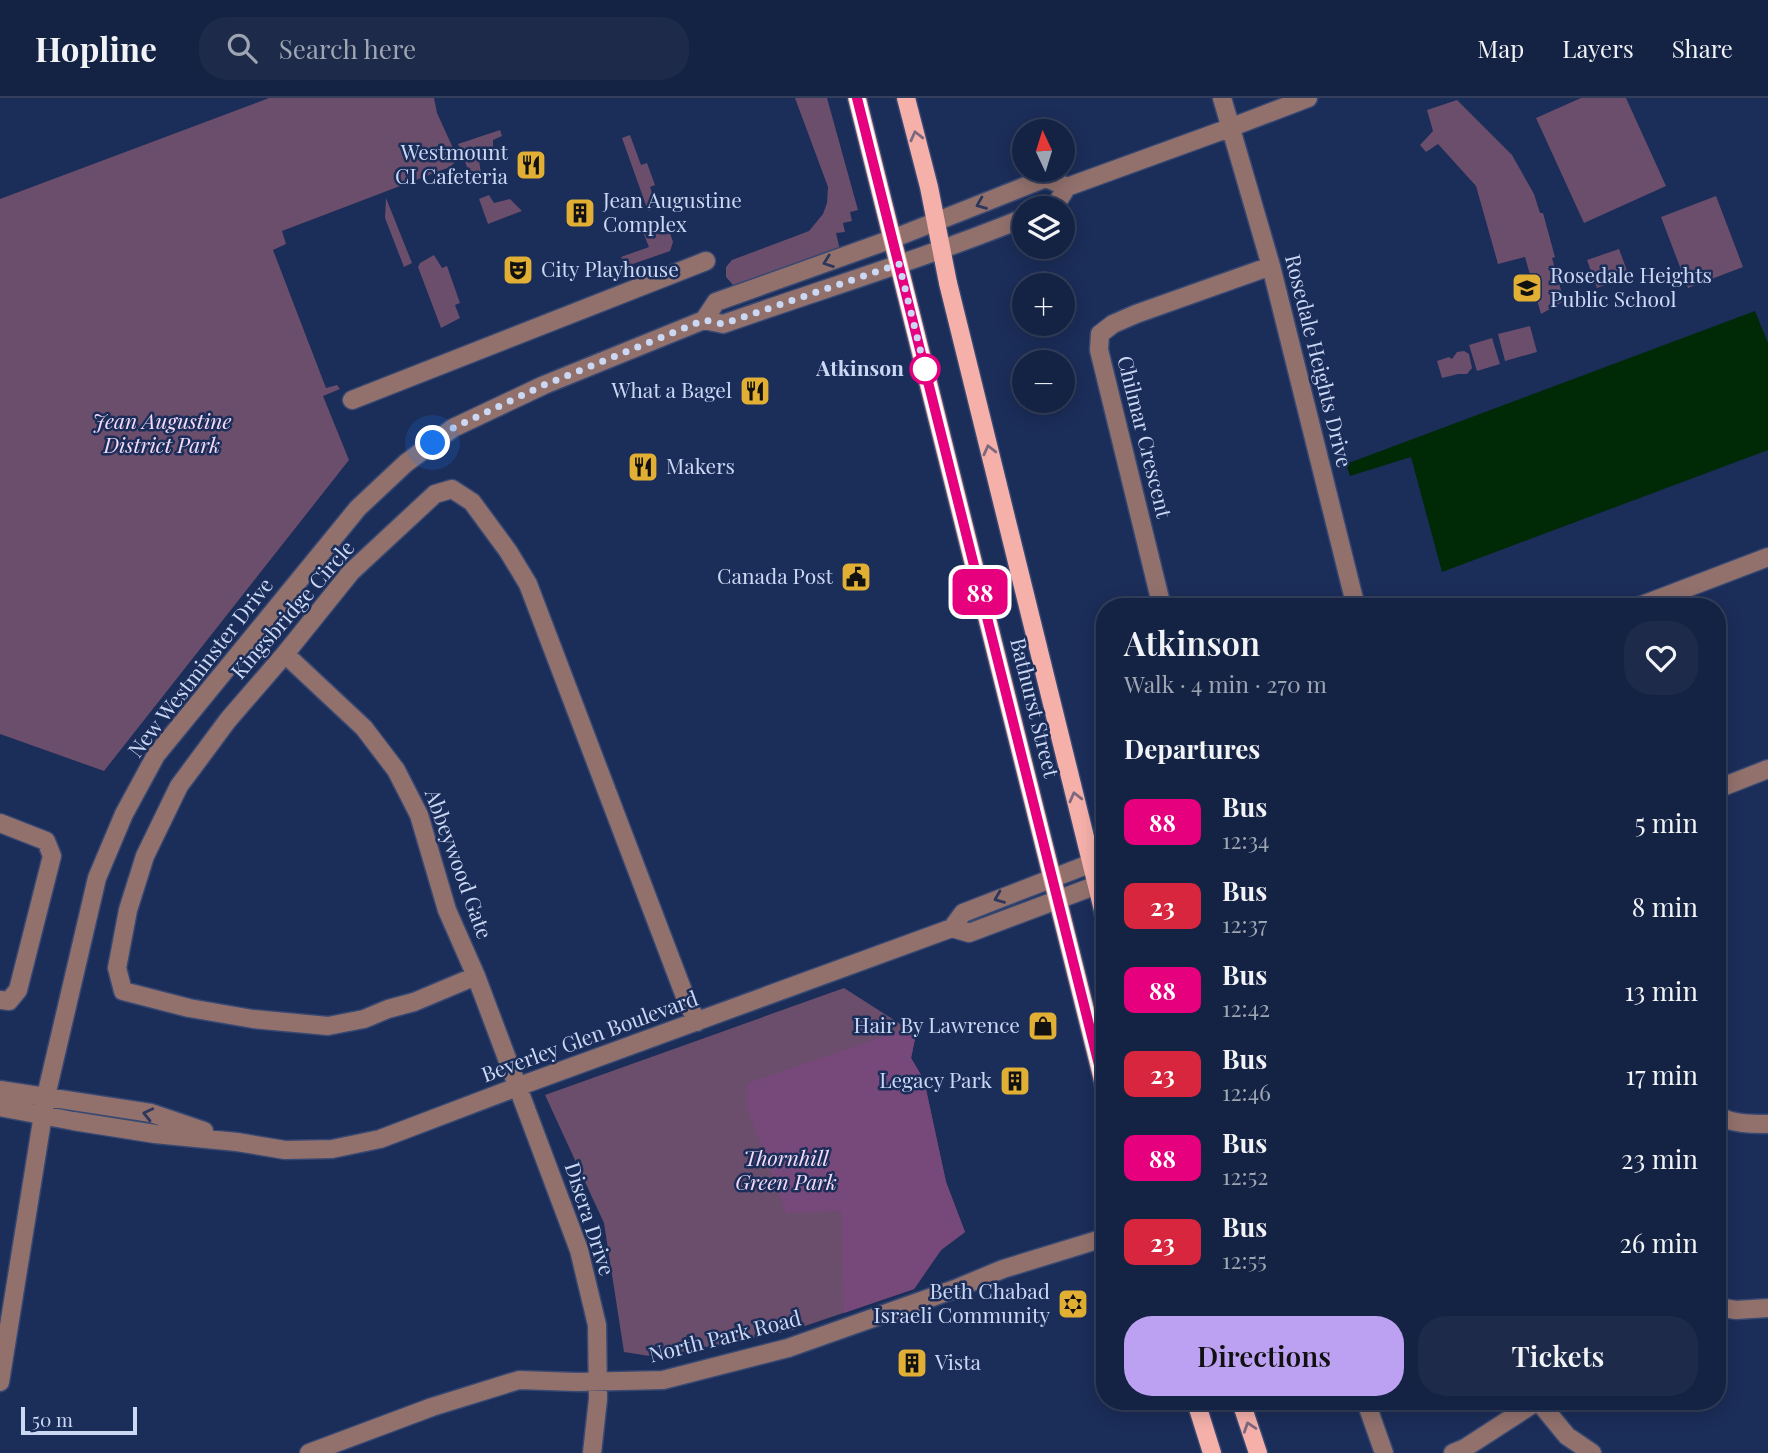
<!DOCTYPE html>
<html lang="en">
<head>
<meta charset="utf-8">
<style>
  body { margin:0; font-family:"Playfair Display",serif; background:#1d2a4a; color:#f1f3f6; height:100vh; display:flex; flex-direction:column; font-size:26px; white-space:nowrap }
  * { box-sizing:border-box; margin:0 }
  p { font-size:23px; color:#9da4b2 }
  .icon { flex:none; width:38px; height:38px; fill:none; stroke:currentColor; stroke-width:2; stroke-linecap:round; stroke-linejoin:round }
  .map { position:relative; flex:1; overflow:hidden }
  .details { position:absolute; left:1096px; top:500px; width:630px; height:812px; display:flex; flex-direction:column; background:#142243; border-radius:28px; box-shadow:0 4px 18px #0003,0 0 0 2px #333f5c }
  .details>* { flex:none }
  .badge { padding:0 14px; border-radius:10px; font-size:24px; line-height:46px }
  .needle { width:46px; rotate:356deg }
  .buttons { position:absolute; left:1012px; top:21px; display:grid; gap:14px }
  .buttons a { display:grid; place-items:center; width:63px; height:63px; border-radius:50%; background:#142243; box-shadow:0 4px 18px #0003,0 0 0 2px #333f5c; font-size:35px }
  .scale { position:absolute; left:21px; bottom:18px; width:116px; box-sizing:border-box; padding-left:7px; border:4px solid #cbd8f4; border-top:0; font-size:19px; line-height:24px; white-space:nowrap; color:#cbd8f4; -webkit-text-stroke:5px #1b2d59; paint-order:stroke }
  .you { position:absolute; width:35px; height:35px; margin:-18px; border:5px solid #fff; border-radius:50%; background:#1a73e8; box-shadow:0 0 0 10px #1a73e833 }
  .map>.badge { position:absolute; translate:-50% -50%; box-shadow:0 0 0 4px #fff }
  h2 { padding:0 28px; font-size:26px; line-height:63px }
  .round { display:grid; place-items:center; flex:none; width:74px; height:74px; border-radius:28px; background:#1d2a4a }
  .overview { display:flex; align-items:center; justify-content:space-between; height:119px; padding:0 28px }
  h1 { font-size:33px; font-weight:600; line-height:52px }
  .cta { display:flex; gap:14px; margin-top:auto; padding:14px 28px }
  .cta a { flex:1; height:80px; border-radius:28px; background:#bca0f2; color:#111; font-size:28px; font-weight:600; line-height:80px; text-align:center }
  .cta a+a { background:#1d2a4a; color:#f1f3f6 }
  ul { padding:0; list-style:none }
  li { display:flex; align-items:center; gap:21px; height:84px; padding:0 28px }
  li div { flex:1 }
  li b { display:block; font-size:26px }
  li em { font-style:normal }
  li .badge { min-width:77px; font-weight:700; text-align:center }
  header { display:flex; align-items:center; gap:42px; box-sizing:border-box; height:98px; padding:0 35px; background:#142243; border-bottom:2px solid #333f5c }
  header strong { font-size:33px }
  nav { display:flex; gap:38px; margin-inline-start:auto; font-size:24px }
  .search { width:490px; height:63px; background:#1d2a4a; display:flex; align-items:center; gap:18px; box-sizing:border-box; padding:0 24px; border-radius:28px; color:#9da4b2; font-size:26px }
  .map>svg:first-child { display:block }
  .green { fill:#6a4e6b }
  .forest { fill:#77487a }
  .water { fill:#002905 }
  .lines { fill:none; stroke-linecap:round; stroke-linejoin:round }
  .minor-casing { stroke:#374872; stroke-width:21 }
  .major-casing { stroke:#374872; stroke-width:21 }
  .minor { stroke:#92716d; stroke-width:18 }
  .major { stroke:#f5b0aa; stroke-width:18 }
  .oneway { stroke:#7d687d }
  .oneway2 { stroke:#2d375c }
  .line-casing { stroke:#fff; stroke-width:16 }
  .line { stroke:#e6007e; stroke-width:10 }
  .walk { stroke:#cbd8f4; stroke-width:7; stroke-dasharray:0 12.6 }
  .stop-dot { fill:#fff; stroke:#e6007e; stroke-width:3.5 }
  .labels { text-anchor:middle; stroke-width:5; stroke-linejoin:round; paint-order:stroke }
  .poi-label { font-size:21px; fill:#cbd8f4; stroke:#1b2d59; text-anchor:end }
  .street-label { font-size:21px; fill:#cbd8f4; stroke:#1b2d59 }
  .stop-label { font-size:21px; font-weight:bold; fill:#cbd8f4; stroke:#1b2d59; text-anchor:end }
  .park-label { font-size:21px; font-style:italic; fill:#f6daf7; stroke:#1b2d59 }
</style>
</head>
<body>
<header>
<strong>Hopline</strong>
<div class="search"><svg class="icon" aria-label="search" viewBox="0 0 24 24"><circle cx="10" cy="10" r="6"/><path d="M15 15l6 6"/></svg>Search here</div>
<nav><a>Map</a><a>Layers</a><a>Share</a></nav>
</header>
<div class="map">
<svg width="1768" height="1355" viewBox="0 0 1768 1355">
  <rect width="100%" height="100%" fill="#1b2d59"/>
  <path class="green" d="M269,0h165l3,15 21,46 -8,8 -168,64 4,13 -13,6 53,138 11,-3 3,4 -17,7 26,64 -245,311 -104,-37v-535z
    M795,0h32l31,112 -8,2 2,9 -9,2 2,9 -9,1 4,17 -16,6 -2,-2 -86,32 -3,-1 -7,-8v-10l6,-7 77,-29 14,-17 4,-11 1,-16z
    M1581,0h45l40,88 -82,37 -48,-105z
    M1457,2l55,55 22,39 6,19h3l12,44 -3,1 12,43 -23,13 -16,-57 -27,7 -22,-78 -38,-42 -12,8 -6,-7 13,-14 -6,-21z
    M500,32l2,6 -9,4v15l-14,5 2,14 -10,3 -13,-33z
    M630,37l11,30 6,-2 8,22 -5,2 7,21 -9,3 -26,-73z
    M489,97l5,8 16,-4 12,12 -34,13 -9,-25z
    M1716,98l27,71 -55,21 -27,-71z
    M386,100l26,65 -8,4 -19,-49z
    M653,122l5,13 11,-3 4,12 -3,9 -40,14 -7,-4 -2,-4 28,-10 -9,-22z
    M1619,151l10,27 -32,12 -10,-28z
    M434,157l8,13 5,-2 13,37 -5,2 5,13 -19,10 -23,-61 2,-4z
    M1530,228l7,26 -32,9 -7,-27z
    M1492,240l8,26 -23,7 -8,-26z
    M1464,253l5,3 3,14 -5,6h-9l-16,4 -5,-17 12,-4 3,2 5,-7z
    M844,890l72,46 -5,24 13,22 22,102 19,50 -24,18 -27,39 -121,41 -137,27 -32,-5 -20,-129 -59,-128z"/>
  <path class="forest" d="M907,930l9,6 -5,24 13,22 22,102 19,50 -24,18 -27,39 -70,24 -3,-102 -55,2 -39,-105 1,-25z"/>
  <path class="water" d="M1755,213l13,32v107l-326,122 -31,-115 -61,19 -4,-12z"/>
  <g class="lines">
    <g class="minor-casing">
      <path id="minor" d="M1222,0l49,168 85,341
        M1048,110l7,-2 12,-19 165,-60 76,-29
        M704,222l19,4c100,-35 202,-66 301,-106
        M352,302l354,-139
        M1162,509l-63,-257 1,-16 13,-10 23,-10 135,-48
        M1637,509l131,-50
        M285,556l79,74 32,42 23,45 28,95 29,66 103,274 18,75 1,74 -6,54
        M1717,691l51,-20
        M0,725l46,18 6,15 -34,134 -9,11 -9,-1
        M952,830l17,5 128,-48
        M476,878l-62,26 -26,7 -24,10 -36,7 -75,-7 -64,-11 -66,-17 -6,-23 11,-58 17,-54 34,-70 49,-66 57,-66 66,-82 84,-78 17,-5 20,13 36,49 20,33 158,415 11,23
        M0,992l151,23 53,18
        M0,1009l73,14 82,13 82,8 48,8 47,-1 48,-10 137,-52 435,-159 11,-15 129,-50
        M1717,1017c14,9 34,9 51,9
        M1717,1209l19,3 32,-2
        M0,1284l46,-286 51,-218 27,-64 32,-59 202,-247 48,-45 47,-35 91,-43 160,-65 12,-18 176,-63 154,-61 21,9
        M1366,1304l18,51
        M1539,1304l28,34 25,17
        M309,1355l123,-46 87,-27 58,2 86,-2 125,-32 167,-59 48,-20 101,-31
        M1453,1355l12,-5 71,-46"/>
    </g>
    <g class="major-casing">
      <path id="major" d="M857,0l247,987
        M906,0l23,89 19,96 156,631
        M1196,1304l16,51
        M1241,1304l17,51"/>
    </g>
    <use href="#minor" class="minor"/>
    <use href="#major" class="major"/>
  </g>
  <defs><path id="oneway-chevron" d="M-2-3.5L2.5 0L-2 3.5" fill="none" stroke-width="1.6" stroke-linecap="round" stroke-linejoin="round" transform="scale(1.75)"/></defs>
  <g class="oneway">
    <use href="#oneway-chevron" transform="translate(916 38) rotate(-104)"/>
    <use href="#oneway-chevron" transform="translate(989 352) rotate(-104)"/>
    <use href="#oneway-chevron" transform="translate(1075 699) rotate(-104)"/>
    <use href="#oneway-chevron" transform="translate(1249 1329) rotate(-108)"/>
  </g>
  <g class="oneway2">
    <use href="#oneway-chevron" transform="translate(981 106) rotate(158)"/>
    <use href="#oneway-chevron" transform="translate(828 164) rotate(160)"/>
    <use href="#oneway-chevron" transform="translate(999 800) rotate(158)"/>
    <use href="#oneway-chevron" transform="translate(148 1016) rotate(-167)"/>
  </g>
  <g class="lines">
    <g class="line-casing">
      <path id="line" d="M857,0l247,987"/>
    </g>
    <use href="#line" class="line"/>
    <path class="walk" d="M433,345l20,-15 91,-43 160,-65 19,4 176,-60 26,105"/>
  </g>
  <defs>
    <g id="restaurant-square" transform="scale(1.575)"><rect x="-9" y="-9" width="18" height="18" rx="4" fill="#e1af34" stroke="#1b2d59"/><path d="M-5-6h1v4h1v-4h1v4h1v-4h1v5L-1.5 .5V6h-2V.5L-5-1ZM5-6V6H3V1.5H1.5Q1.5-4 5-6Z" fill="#111"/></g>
    <g id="building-square" transform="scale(1.575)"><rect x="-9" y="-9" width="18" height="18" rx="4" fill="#e1af34" stroke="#1b2d59"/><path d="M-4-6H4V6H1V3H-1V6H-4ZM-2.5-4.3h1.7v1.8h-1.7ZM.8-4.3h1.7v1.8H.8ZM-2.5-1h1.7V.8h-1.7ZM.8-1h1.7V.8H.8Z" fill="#111"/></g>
    <g id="theatre-square" transform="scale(1.575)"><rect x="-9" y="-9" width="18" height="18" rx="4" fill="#e1af34" stroke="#1b2d59"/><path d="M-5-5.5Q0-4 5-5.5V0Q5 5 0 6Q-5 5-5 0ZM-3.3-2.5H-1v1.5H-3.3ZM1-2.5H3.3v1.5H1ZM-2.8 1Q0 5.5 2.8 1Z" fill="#111"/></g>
    <g id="school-square" transform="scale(1.575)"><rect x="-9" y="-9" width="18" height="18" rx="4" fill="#e1af34" stroke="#1b2d59"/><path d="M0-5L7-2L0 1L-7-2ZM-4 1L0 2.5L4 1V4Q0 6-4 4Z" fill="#111"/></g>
    <g id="civic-square" transform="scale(1.575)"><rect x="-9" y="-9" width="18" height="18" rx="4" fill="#e1af34" stroke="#1b2d59"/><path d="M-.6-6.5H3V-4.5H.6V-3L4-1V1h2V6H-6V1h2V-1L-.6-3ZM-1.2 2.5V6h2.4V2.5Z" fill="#111"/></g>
    <g id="shop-square" transform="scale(1.575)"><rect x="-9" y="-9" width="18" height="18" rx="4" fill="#e1af34" stroke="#1b2d59"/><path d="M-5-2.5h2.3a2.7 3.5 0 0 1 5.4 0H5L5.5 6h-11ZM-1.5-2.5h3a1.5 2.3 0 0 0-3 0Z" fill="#111"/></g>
    <g id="synagogue-square" transform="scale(1.575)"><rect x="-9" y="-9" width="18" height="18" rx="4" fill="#e1af34" stroke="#1b2d59"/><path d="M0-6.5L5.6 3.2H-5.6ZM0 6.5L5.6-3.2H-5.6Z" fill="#111"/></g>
  </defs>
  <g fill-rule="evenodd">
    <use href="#restaurant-square" x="531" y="67"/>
    <use href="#building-square" x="580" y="115"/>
    <use href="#theatre-square" x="518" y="172"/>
    <use href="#school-square" x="1527" y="190"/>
    <use href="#restaurant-square" x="755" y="293"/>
    <use href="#restaurant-square" x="643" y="369"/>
    <use href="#civic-square" x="856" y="479"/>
    <use href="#shop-square" x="1043" y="928"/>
    <use href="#building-square" x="1015" y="983"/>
    <use href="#synagogue-square" x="1073" y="1206"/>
    <use href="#building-square" x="912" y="1265"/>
  </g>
  <circle class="stop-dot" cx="925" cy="271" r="14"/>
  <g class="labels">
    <g class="poi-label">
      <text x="508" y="62">Westmount<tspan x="508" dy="24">CI Cafeteria</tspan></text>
      <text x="603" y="110" text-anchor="start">Jean Augustine<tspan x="603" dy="24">Complex</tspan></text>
      <text x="541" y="179" text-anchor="start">City Playhouse</text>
      <text x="1550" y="185" text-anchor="start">Rosedale Heights<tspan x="1550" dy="24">Public School</tspan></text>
      <text x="732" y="300">What a Bagel</text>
      <text x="666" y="376" text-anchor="start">Makers</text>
      <text x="833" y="486">Canada Post</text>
      <text x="1020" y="935">Hair By Lawrence</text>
      <text x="992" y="990">Legacy Park</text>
      <text x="1050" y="1201">Beth Chabad<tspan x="1050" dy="24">Israeli Community</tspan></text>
      <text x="935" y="1272" text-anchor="start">Vista</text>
    </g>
    <g class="street-label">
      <text transform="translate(1318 263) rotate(76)" y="7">Rosedale Heights Drive</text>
      <text transform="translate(1144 339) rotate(76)" y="7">Chilmar Crescent</text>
      <text transform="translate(293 512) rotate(-49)" y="7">Kingsbridge Circle</text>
      <text transform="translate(201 570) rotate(-52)" y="7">New Westminster Drive</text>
      <text transform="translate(1034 610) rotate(76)" y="7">Bathurst Street</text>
      <text transform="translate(458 766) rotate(70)" y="7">Abbeywood Gate</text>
      <text transform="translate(590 939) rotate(-20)" y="7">Beverley Glen Boulevard</text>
      <text transform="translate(589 1121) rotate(72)" y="7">Disera Drive</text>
      <text transform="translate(725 1239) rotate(-14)" y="7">North Park Road</text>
    </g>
    <g class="stop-label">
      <text x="904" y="278">Atkinson</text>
    </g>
    <g class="park-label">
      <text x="162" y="331">Jean Augustine<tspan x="162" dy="24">District Park</tspan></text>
      <text x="786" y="1068">Thornhill<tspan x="786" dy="24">Green Park</tspan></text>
    </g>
  </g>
</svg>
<div class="buttons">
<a><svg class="needle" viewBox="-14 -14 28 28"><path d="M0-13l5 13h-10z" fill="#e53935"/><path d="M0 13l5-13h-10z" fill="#9da4b2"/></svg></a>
<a><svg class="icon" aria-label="layers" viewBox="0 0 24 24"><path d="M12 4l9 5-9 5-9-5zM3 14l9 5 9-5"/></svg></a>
<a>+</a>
<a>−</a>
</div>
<div class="scale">50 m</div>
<div class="you" style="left:433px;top:345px"></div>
<b class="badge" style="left:980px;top:494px;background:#e6007e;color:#fff">88</b>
<section class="details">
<div class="overview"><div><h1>Atkinson</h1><p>Walk · 4 min · 270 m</p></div><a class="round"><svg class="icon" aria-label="heart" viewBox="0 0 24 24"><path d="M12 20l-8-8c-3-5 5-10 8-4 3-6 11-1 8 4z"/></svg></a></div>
<h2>Departures</h2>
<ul>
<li><span class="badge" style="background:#e6007e;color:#fff">88</span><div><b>Bus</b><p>12:34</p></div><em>5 min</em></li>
<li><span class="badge" style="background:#d7263d;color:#fff">23</span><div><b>Bus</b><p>12:37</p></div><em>8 min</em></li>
<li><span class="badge" style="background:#e6007e;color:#fff">88</span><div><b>Bus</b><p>12:42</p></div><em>13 min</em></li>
<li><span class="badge" style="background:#d7263d;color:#fff">23</span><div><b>Bus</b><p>12:46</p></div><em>17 min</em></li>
<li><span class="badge" style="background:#e6007e;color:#fff">88</span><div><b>Bus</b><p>12:52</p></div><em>23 min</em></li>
<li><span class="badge" style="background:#d7263d;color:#fff">23</span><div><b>Bus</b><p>12:55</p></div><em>26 min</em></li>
</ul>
<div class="cta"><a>Directions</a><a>Tickets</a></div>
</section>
</div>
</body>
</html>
